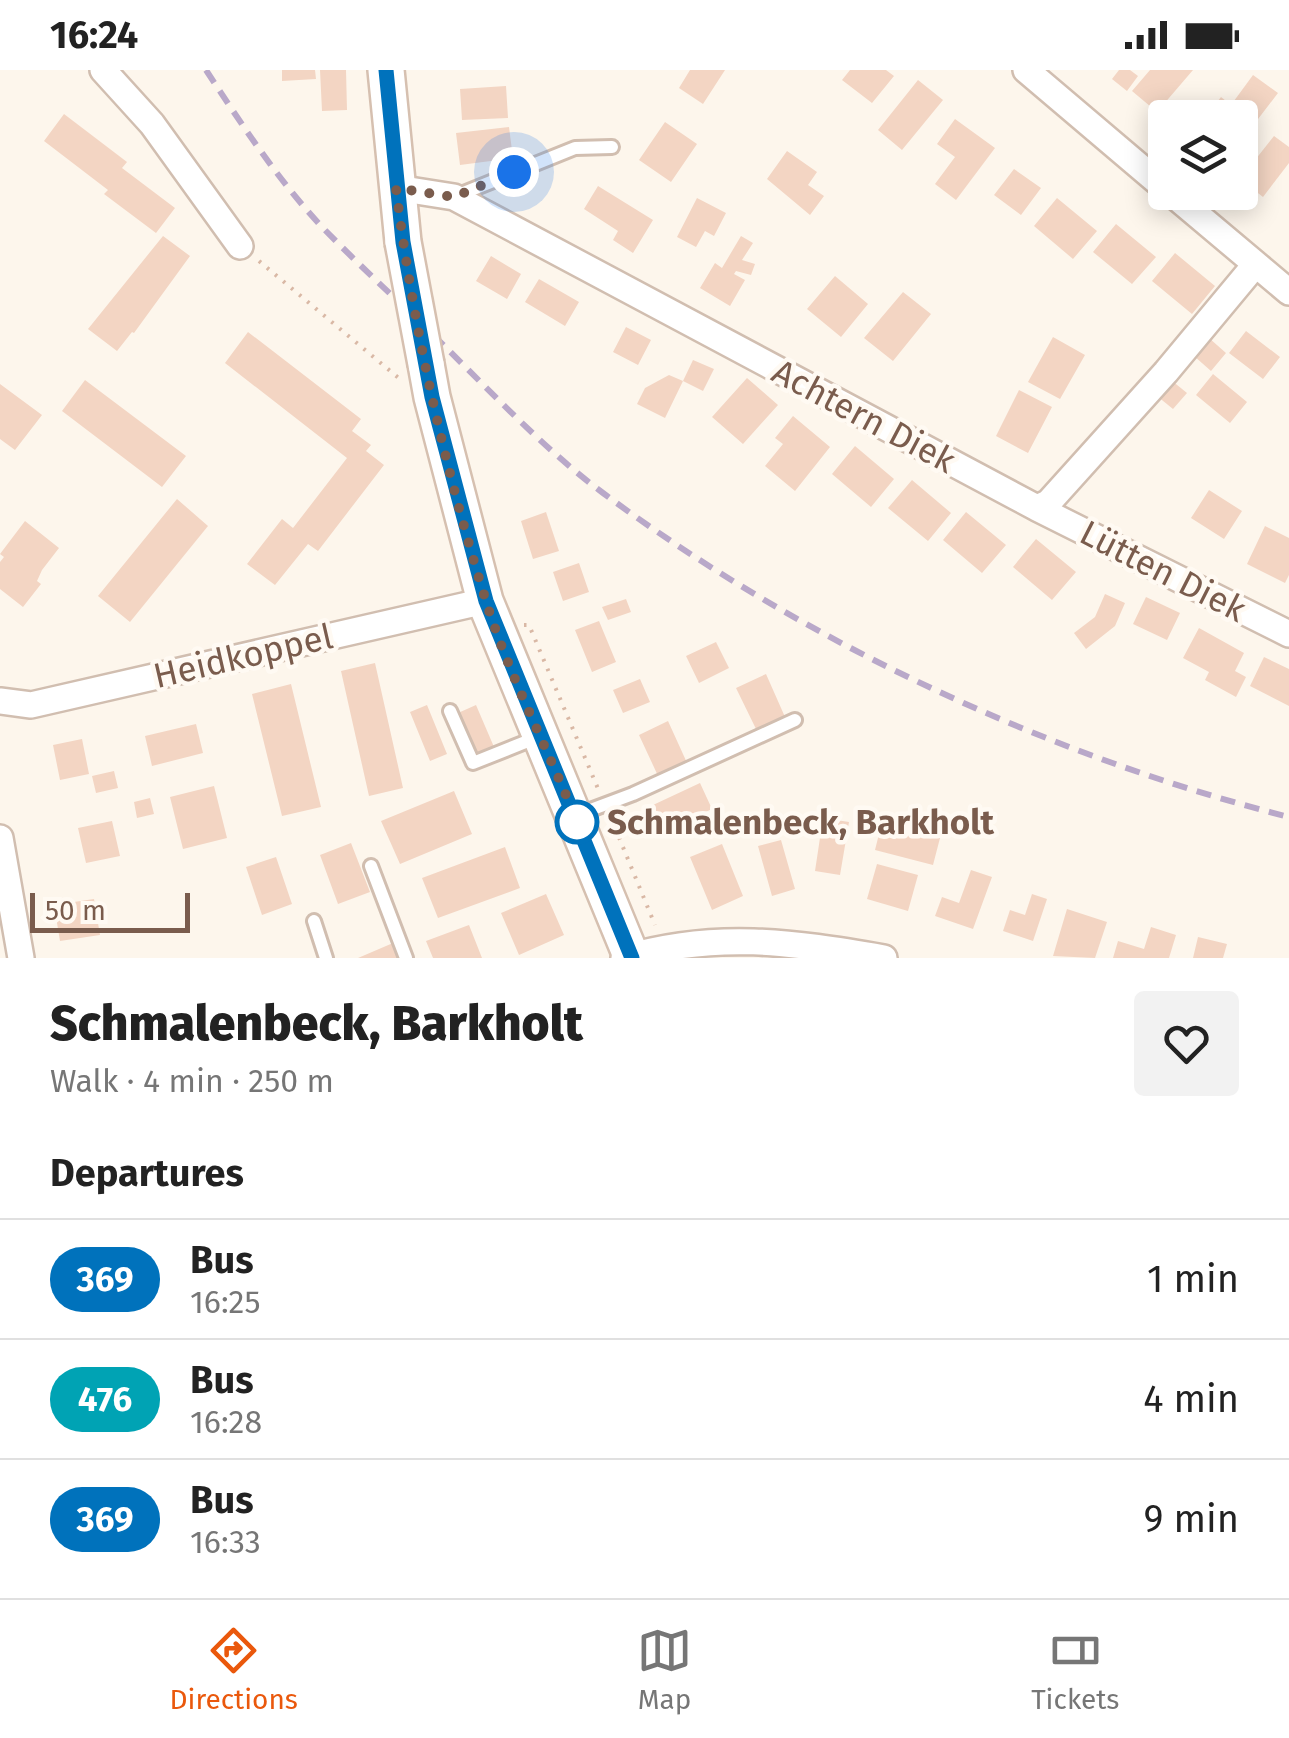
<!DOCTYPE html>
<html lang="en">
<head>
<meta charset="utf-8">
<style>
  body { margin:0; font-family:"Fira Sans",sans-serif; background:#f2f2f2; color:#222; height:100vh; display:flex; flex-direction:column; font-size:38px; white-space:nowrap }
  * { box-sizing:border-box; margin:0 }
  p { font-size:32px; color:#767676 }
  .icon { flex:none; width:55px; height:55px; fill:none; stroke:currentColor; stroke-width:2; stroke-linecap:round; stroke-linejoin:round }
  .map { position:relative; height:888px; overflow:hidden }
  .side { display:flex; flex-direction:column; background:#fff; flex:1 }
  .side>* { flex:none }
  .badge { padding:0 20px; border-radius:32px; font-size:35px; line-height:65px }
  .tools { position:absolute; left:1148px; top:30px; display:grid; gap:20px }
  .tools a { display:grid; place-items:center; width:110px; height:110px; border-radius:10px; background:#fff; box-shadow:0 5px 25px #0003; font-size:50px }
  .scale { position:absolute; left:30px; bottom:25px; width:160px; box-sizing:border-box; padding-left:10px; border:5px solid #7a5c4d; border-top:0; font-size:28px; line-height:35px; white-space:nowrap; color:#7a5c4d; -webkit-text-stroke:8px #fffaf3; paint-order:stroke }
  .you { position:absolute; width:50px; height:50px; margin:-25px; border:8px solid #fff; border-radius:50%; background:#1a73e8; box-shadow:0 0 0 15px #1a73e833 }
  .map>.badge { position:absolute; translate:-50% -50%; box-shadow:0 0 0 5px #fff }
  h2 { padding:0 50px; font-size:38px; line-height:90px }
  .round { display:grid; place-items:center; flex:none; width:105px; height:105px; border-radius:10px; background:#f2f2f2 }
  .headline { display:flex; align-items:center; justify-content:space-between; height:170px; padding:0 50px }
  h1 { font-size:48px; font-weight:800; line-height:75px }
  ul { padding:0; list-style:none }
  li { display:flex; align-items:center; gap:30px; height:120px; padding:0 50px; border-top:2px solid #e0e0e0 }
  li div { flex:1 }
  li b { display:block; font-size:38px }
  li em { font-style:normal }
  li .badge { min-width:110px; font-weight:700; text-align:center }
  .status { display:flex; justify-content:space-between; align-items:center; height:70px; padding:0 50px; background:#fff; direction:ltr }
  .status svg { height:28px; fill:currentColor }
  .tabs { display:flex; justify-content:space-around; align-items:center; height:140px; border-top:2px solid #e0e0e0; background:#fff; font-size:28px; color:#767676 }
  .tabs a { display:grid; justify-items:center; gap:5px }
  .tabs .active { color:#ea580c }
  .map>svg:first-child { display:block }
  .building { fill:#f3d5c3 }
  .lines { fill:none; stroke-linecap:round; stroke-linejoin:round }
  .lane-casing { stroke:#d1beb0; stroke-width:18 }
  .street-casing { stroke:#d1beb0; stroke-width:30 }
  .secondary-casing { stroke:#d6c0b0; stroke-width:40 }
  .path { stroke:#d9b8a5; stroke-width:4; stroke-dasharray:2.5 8; stroke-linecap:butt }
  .lane { stroke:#fff; stroke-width:12 }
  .street { stroke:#fff; stroke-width:25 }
  .secondary { stroke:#fff; stroke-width:35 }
  .rail { stroke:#b9a8c9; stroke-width:6; stroke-dasharray:15 10; stroke-linecap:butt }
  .secondary-bridge-casing { stroke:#d6c0b0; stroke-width:40; stroke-linecap:butt }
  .secondary-bridge { stroke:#fff; stroke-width:35 }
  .line-casing { stroke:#fff; stroke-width:22 }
  .line { stroke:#0072bc; stroke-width:15 }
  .walk { stroke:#7a5c4d; stroke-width:10; stroke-dasharray:0 18 }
  .stop-dot { fill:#fff; stroke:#0072bc; stroke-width:5 }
  .labels { text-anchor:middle; stroke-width:9; stroke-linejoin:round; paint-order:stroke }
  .street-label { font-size:35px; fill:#7a5c4d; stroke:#fffaf3 }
  .stop-label { font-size:35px; font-weight:bold; fill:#7a5c4d; stroke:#fffaf3; text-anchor:start }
</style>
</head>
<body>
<div class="status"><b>16:24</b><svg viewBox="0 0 49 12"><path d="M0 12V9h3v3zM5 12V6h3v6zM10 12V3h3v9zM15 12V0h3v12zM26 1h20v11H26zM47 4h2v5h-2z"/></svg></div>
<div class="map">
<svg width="1289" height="888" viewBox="0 0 1289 888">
  <rect width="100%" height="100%" fill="#fdf6ec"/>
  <path class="building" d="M282,0h33l1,9 -34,2z
    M320,0h26l1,40 -25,1z
    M690,0h35l-22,34 -24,-16z
    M850,0h36l8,6 -22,27 -30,-23z
    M1119,0h11l8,6 -11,15 -15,-12z
    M1150,0h43l-36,42 -25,-21z
    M1253,5l25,18 -23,30 -9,-7 -6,7v-5h-35l16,-21 10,8z
    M918,10l25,20 -41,50 -24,-20z
    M506,16l2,32 -46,2 -2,-31z
    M64,44l63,48 -5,6 53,40 -19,25 -52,-39 4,-4 -64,-49z
    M955,49l40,29 -39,52 -21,-16 20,-27 -18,-13z
    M665,52l32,22 -26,38 -32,-22z
    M509,57l4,31 -53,7 -4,-32z
    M1274,66l15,11v16l-26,34 -23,-18z
    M787,81l30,21 -9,13 16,11 -14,19 -43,-36z
    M1014,99l27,19 -20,27 -27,-20z
    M598,116l55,34 -20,33 -20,-13 5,-9 -34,-22z
    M697,128l29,15 -12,23 -9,-5 -9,16 -19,-10z
    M1057,128l40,33 -24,28 -39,-33z
    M1116,154l40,33 -24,27 -39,-32z
    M163,166l27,20 -56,77 -2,-1 -15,19 -29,-22z
    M741,166l12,7 -11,17 13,4 -4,11 -15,-4 -2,3 11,6 -15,26 -30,-18 15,-25 7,5z
    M1175,183l40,33 -23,28 -40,-33z
    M491,186l30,18 -14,25 -31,-18z
    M835,206l33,28 -27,33 -34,-28z
    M539,209l40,23 -14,24 -40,-24z
    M903,222l28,22 -38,47 -29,-23z
    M626,257l25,13 -13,25 -25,-13z
    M1246,261l34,26 -17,22 -34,-26z
    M248,262l113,87 -9,12 19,14 -5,6 18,14 -66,86 -10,-7 -33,41 -28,-21 35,-45 11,9 54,-70 -122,-95z
    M1053,267l32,18 -25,44 -32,-17z
    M1209,268l17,15 -15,18 -17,-15z
    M693,290l21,9 -11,22 -20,-10z
    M1213,304l34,28 -17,21 -34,-28z
    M669,305l14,6 -18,37 -28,-14 8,-16z
    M747,308l31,27 -35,39 -31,-27z
    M85,310l101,76 -24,31 -100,-76z
    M1171,310l16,13 -14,16 -16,-13z
    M0,314l42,31 -27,35 -15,-11z
    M1019,320l33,17 -24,46 -32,-17z
    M793,346l37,31 -35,44 -30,-25 18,-22 -8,-6z
    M855,376l39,33 -23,28 -39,-33z
    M912,410l39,33 -23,28 -40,-33z
    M1209,420l33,21 -18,28 -33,-21z
    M177,429l31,27 -78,96 -32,-26z
    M546,442l13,39 -26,8 -12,-38z
    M966,442l40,33 -24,28 -39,-33z
    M25,451l34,27 -17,22 -5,11 4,3 -18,23 -23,-18v-27l4,-5 -4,-3z
    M1265,456l24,12v37l-4,8 -38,-19z
    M1036,469l40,33 -24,28 -39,-33z
    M579,493l10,29 -26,9 -10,-29z
    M1105,524l20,9 -10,23 -29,23 -12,-16 21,-16z
    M1146,527l34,16 -13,27 -34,-16z
    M626,529l5,13 -23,8 -6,-13z
    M599,551l17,41 -24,10 -17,-42z
    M1199,558l45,25 -9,18 11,6 -10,20 -31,-17 4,-8 -26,-14z
    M716,572l13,26 -30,15 -13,-27z
    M1264,587l25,12v37l-39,-20z
    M375,593l28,125 -34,8 -28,-125z
    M766,604l19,43 -28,14 -21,-43z
    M640,609l10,23 -27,11 -10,-23z
    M291,614l30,123 -39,9 -30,-122z
    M427,635l20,49 -17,7 -20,-49z
    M476,635l18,42 -18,8 -18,-42z
    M668,651l20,44 -29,13 -20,-43z
    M196,654l7,29 -51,13 -7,-30z
    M82,669l7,35 -29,6 -7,-35z
    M114,701l4,17 -22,5 -4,-17z
    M700,713l12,26 -47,22 -12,-26z
    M214,716l13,52 -44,11 -13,-52z
    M454,721l18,43 -72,30 -19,-43z
    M150,728l4,16 -17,4 -3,-16z
    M823,748l26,4 -9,53 -25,-4z
    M112,751l8,35 -34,7 -8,-35z
    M882,752l58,16 -7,27 -58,-15z
    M781,770l14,49 -23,7 -14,-50z
    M351,773l19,49 -32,12 -18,-49z
    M722,774l21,52 -31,14 -22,-53z
    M505,777l15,41 -82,30 -16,-40z
    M276,787l16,47 -30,11 -16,-48z
    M877,794l41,11 -10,36 -41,-12z
    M971,800l21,7 -19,52 -38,-13 7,-19 17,6z
    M546,824l18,41 -45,20 -18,-42z
    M1032,824l15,5 -14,42 -30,-10 7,-21 15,5z
    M94,829l6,36 -40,6 -6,-36z
    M1067,839l40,13 -12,36 -42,-2z
    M469,855l13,33h-49l-7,-17z
    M1151,857l25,8 -7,23h-56l5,-17 26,8z
    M1198,867l29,7 -4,14h-30z
    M393,873l6,15h-41z"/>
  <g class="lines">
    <g class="lane-casing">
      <path id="lane" d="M456,126l119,-48 37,-1
        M450,641l23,52 65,-26
        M577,745l56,-21 162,-74
        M371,796l35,92
        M314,851l12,37"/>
    </g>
    <g class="street-casing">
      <path id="street" d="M103,0l49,54 88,122
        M1026,0l139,118
        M397,118l57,9 583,311 11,-5 118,-131 89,-107
        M1170,122l119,100
        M1037,438l252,126
        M0,631l31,4 454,-104
        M0,768l21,120
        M624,888c91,-27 168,-16 260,0"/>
    </g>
    <g class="secondary-casing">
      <path id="secondary" d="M386,0l17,172
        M426,294l6,33 53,204 147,357"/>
    </g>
    <path class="path" d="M259,191l142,119
      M524,555h5l70,166
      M611,748l44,107"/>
    <use href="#lane" class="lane"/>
    <use href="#street" class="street"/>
    <use href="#secondary" class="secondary"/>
    <path class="rail" d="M206,0c36,55 72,110 117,158 35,36 72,70 108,105 56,54 109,113 172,160 199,148 445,263 686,324"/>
    <g class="secondary-bridge-casing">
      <path id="secondary-bridge" d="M403,172l23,122"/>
    </g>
    <use href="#secondary-bridge" class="secondary-bridge"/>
  </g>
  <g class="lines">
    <g class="line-casing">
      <path id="line" d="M386,0l17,172 29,155 54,204 146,357"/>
    </g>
    <use href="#line" class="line"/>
    <path class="walk" d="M514,102l-60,25 -58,-9c17,138 48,277 89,410 23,76 64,153 92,224"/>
  </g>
  <circle class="stop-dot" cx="577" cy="752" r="20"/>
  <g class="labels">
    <g class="street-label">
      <text transform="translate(864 346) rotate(28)" y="12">Achtern Diek</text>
      <text transform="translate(1163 501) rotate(27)" y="12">Lütten Diek</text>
      <text transform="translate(243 586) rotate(-13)" y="12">Heidkoppel</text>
    </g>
    <g class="stop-label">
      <text x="607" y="764">Schmalenbeck, Barkholt</text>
    </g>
  </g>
</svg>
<div class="tools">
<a><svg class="icon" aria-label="layers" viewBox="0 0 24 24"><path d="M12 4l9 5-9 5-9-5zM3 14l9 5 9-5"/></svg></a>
</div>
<div class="scale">50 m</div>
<div class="you" style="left:514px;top:102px"></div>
</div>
<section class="side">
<div class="headline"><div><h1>Schmalenbeck, Barkholt</h1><p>Walk · 4 min · 250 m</p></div><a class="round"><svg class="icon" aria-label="heart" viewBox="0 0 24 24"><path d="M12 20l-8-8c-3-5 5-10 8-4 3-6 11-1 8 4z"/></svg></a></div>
<h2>Departures</h2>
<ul>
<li><span class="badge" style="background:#0072bc;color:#fff">369</span><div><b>Bus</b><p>16:25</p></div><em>1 min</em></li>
<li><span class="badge" style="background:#00a3b4;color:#fff">476</span><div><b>Bus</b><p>16:28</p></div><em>4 min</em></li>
<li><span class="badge" style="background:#0072bc;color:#fff">369</span><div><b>Bus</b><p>16:33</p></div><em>9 min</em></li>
</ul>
</section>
<nav class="tabs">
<a class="active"><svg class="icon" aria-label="directions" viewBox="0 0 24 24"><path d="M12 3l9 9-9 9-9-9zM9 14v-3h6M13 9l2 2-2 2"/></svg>Directions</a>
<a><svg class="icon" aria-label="map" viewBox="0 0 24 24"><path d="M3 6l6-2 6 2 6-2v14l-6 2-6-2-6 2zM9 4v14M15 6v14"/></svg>Map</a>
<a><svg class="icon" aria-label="tickets" viewBox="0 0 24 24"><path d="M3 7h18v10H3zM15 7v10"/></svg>Tickets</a>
</nav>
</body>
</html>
